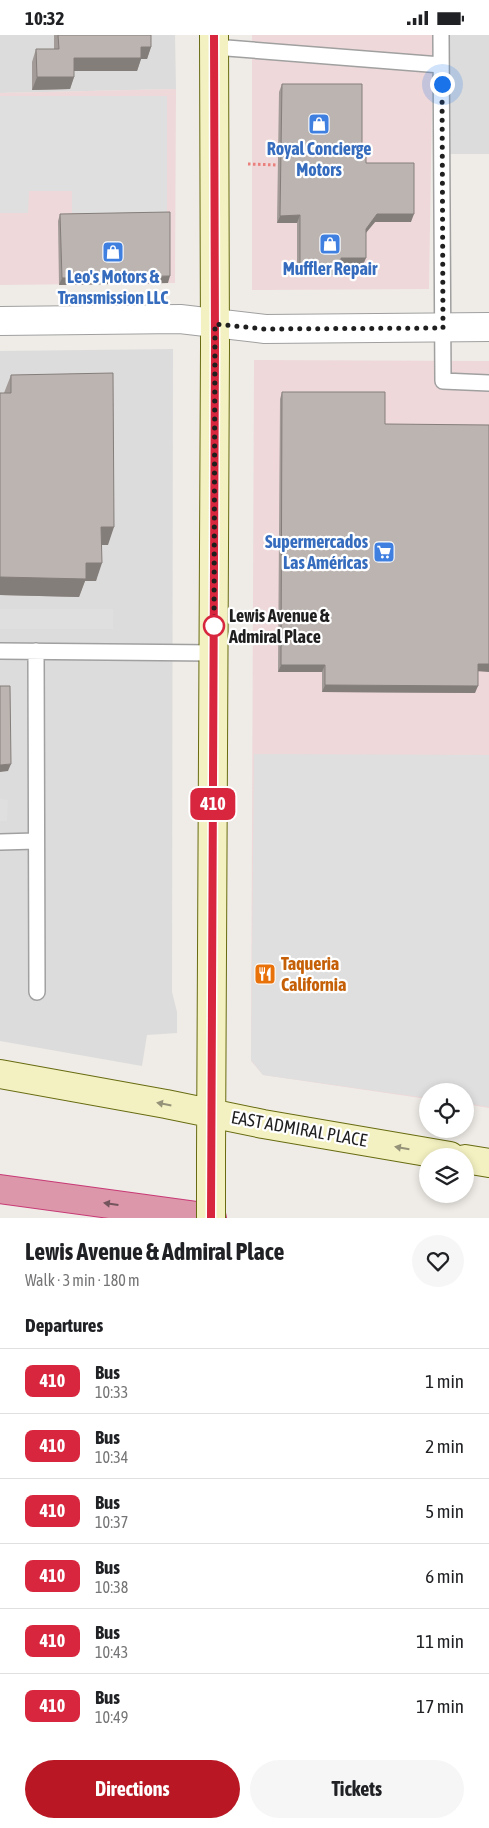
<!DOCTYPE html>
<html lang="en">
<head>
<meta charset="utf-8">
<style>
  body { margin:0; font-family:"Asap Condensed",sans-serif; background:#f6f6f6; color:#202124; height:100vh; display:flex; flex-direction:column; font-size:19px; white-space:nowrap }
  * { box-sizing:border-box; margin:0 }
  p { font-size:16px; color:#757577 }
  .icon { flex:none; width:28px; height:28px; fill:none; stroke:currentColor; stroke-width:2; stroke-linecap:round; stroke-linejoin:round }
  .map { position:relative; height:1183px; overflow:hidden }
  .details { display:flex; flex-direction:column; background:#fff; flex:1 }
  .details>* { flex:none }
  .badge { padding:0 10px; border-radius:8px; font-size:18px; line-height:32px }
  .buttons { position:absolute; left:419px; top:1048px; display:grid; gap:10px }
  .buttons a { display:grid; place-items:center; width:55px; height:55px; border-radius:50%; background:#fff; box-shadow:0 2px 8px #0003; font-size:25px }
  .you { position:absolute; width:25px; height:25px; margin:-12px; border:4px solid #fff; border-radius:50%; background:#1a73e8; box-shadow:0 0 0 8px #1a73e833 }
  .map>.badge { position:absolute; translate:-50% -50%; box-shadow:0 0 0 2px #fff }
  h2 { padding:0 25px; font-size:19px; line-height:45px }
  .round { display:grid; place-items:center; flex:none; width:52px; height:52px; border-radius:26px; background:#f6f6f6 }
  .summary { display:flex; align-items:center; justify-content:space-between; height:85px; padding:0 25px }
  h1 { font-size:24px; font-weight:700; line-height:38px }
  .button { display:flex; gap:10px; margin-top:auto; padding:10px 25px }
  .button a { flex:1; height:58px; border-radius:30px; background:#b81723; color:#fff; font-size:20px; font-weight:700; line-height:58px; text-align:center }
  .button a+a { background:#f6f6f6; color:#202124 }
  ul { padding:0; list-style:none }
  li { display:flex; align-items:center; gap:15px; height:65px; padding:0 25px; border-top:1px solid #e0e0e0 }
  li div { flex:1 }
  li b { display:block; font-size:19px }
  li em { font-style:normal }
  li .badge { min-width:55px; font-weight:700; text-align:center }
  .status { display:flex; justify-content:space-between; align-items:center; height:35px; padding:0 25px; background:#fff; direction:ltr }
  .status svg { height:14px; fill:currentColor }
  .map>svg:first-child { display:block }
  .residential { fill:#dddcdc }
  .commercial { fill:#eed8d9 }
  .parking { fill:#dfdfdf }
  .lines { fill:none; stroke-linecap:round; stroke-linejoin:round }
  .service-casing { stroke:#a0a0a0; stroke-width:18 }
  .minor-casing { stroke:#a0a0a0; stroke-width:30 }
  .secondary-casing { stroke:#686b11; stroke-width:30 }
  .motorway-casing { stroke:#c73975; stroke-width:30 }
  .path { stroke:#ea7f7c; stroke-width:3; stroke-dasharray:2.5 2.5; stroke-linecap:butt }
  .service { stroke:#fff; stroke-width:15 }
  .minor { stroke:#fff; stroke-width:28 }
  .secondary { stroke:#f3f1c1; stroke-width:28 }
  .motorway { stroke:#dd97aa; stroke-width:28 }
  .secondary-bridge-casing { stroke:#686b11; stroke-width:30; stroke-linecap:butt }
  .secondary-bridge { stroke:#f3f1c1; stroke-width:28 }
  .wall { fill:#a29b97 }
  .shaded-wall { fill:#847e7b }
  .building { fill:#bcb4b0; stroke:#847e7b }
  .oneway { fill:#949278 }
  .oneway2 { fill:#74555e }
  .line-casing { stroke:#fff; stroke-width:11 }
  .line { stroke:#d7263d; stroke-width:8 }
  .walk { stroke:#1f1f1f; stroke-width:5; stroke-dasharray:0 9 }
  .stop-dot { fill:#fff; stroke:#d7263d; stroke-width:2.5 }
  .labels { text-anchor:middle; stroke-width:4.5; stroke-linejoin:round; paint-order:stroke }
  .shop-label { font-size:18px; font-weight:bold; fill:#366cbe; stroke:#fff }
  .stop-label { font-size:18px; font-weight:bold; fill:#1f1f1f; stroke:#fff; text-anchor:start }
  .food-label { font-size:18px; font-weight:bold; fill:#c56008; stroke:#fff; text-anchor:start }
  .street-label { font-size:18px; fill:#1f1f1f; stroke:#fff }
</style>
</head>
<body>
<div class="status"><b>10:32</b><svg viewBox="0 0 49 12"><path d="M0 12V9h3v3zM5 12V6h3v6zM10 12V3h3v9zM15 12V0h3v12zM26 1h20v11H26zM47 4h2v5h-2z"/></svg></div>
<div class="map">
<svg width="489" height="1183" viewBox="0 0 489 1183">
  <rect width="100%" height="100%" fill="#efece7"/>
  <path class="residential" d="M0,0h175l1,54 -176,4z
    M448,0h41v119h-41z
    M173,314l-1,643 5,20v21l-30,2 -5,31 -142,-25v-690z"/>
  <path class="commercial" d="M252,0h181l-4,254 -177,1z
    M176,54l-1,194 -175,2v-192z
    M254,325l235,1v747l-24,-4v-13h-37l-1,8 -164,-24 -12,-14z"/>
  <path class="parking" d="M0,61h167v117h-95v-22h-43l-1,22h-28z
    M0,574h113v20h-113z
    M254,719l235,1v352l-24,-4v-12h-37l-1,7 -164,-23 -12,-15z
    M0,764l8,1 -1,21h-7z"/>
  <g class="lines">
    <g class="service-casing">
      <path id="service" d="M441,0l2,346 46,2
        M214,12l227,18
        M0,616l214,2
        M36,616l1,341
        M0,807l36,-1"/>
    </g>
    <g class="minor-casing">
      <path id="minor" d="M0,286l180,-2 85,10 224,-2"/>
    </g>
    <g class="secondary-casing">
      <path id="secondary" d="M0,1039l166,30 97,20 187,32
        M211,1120l4,-809 -1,-311
        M465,1124l24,4"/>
    </g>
    <g class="motorway-casing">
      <path id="motorway" d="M0,1154l212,29"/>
    </g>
    <path class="path" d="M248,129l29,1"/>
    <use href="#service" class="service"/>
    <use href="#minor" class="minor"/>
    <use href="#secondary" class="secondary"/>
    <use href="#motorway" class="motorway"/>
    <g class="secondary-bridge-casing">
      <path id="secondary-bridge" d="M211,1183v-63"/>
    </g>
    <use href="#secondary-bridge" class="secondary-bridge"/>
  </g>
  <path class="wall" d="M54,0h97v12l-4,12h-6l-4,12h-63v6l-4,12 -38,1v-28l4,-13h18z
    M282,49l80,65 4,14 45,59h-36l-9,11 -3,32h-22v3l-3,7 -41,1v-53h-20l2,-131z
    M60,179l108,69 -109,2 -1,-64z
    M11,340l97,170h-6l-6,36h-11l-6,16 -79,-2v-202h4z
    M282,357l103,32 93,247 -3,22 -153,-1v-20h-44l2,-273z"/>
  <path class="shaded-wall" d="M141,12h10l-4,12h-6l-4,12h-68l5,-13z
    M37,42h37l-4,12 -38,1z
    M377,179h37l-3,8h-36l-12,14 3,-7z
    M300,180l-3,8h-20l3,-7z
    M341,223h25l-3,7h-25z
    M341,233l-3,7 -41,1 3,-7z
    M170,241l-2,7 -109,2 3,-7z
    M101,492h13l-6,18h-13z
    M86,528h16l-6,18h-11l-6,16 -79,-2v-18z
    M478,629h11v8l-14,-1z
    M281,630h44l-3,7h-44z
    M325,650l153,1 -3,7 -153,-1z
    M11,729l-3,7 -8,1v-7z"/>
  <path class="building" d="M58,0h93v12h-10v11h-67v19h-37l-1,-28h23z
    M282,49h80v65h4v14h48v51h-37l-11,15v29h-25v10l-41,1v-54l-20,1z
    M170,177v64l-108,2 -2,-64z
    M113,338l1,154h-13l1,36h-16v16l-86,-2v-184h11v-18z
    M282,357h103v32l104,1v239h-11v22l-153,-1v-20h-44z
    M0,651h10l1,78 -11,1z"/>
  <defs><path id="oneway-solid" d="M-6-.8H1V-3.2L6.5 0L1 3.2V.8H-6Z" transform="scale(1.25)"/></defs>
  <g class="oneway">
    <use href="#oneway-solid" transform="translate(164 1069) rotate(-169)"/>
    <use href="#oneway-solid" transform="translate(402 1113) rotate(-170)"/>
  </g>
  <use class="oneway2" href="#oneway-solid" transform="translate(111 1169) rotate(-172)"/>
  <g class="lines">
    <g class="line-casing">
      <path id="line" d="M211,1183l4,-872 -1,-311"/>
    </g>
    <use href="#line" class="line"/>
    <path class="walk" d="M214,591l1,-302 50,5 178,-1 -1,-244"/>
  </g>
  <defs>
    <g id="shop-square" transform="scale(1.125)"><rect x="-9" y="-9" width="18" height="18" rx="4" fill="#3f7fe0" stroke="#fff"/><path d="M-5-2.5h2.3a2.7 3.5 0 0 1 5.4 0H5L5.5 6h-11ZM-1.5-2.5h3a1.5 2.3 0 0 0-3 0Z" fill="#fff"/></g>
    <g id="supermarket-square" transform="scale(1.125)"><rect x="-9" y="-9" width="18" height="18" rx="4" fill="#3f7fe0" stroke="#fff"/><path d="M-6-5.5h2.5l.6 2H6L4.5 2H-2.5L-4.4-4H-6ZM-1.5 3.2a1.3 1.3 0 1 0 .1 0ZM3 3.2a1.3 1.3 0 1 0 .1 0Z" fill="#fff"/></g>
    <g id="restaurant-square" transform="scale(1.125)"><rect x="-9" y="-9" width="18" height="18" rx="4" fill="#e8710a" stroke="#fff"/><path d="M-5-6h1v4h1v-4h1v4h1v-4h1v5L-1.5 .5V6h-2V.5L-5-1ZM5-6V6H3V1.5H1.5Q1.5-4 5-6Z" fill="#fff"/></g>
  </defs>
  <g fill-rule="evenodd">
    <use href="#shop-square" x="319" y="89"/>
    <use href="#shop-square" x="330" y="209"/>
    <use href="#shop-square" x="113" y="217"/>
    <use href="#supermarket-square" x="384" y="517"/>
    <use href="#restaurant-square" x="265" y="939"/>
  </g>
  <circle class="stop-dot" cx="214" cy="591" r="10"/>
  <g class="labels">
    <g class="shop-label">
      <text x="319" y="120">Royal Concierge<tspan x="319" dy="21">Motors</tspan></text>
      <text x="330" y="240">Muffler Repair</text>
      <text x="113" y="248">Leo's Motors &amp;<tspan x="113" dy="21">Transmission LLC</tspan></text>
      <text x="368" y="513" text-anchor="end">Supermercados<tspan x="368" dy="21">Las Américas</tspan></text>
    </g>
    <g class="stop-label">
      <text x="229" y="587">Lewis Avenue &amp;<tspan x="229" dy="21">Admiral Place</tspan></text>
    </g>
    <g class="food-label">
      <text x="281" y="935">Taqueria<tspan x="281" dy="21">California</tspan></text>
    </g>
    <g class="street-label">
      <text transform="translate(299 1094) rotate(10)" y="6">EAST ADMIRAL PLACE</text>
    </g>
  </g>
</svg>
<div class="buttons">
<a><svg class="icon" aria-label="locate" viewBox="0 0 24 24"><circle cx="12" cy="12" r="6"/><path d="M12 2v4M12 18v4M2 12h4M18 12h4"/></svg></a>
<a><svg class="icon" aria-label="layers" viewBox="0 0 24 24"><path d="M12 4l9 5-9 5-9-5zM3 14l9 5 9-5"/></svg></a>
</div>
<div class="you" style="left:442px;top:49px"></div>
<b class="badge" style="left:213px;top:769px;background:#d7263d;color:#fff">410</b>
</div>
<section class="details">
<div class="summary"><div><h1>Lewis Avenue &amp; Admiral Place</h1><p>Walk · 3 min · 180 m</p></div><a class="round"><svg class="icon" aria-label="heart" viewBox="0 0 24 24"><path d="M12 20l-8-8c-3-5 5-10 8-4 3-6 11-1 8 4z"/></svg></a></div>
<h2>Departures</h2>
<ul>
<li><span class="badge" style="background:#d7263d;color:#fff">410</span><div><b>Bus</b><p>10:33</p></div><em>1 min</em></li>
<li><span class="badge" style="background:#d7263d;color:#fff">410</span><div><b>Bus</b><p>10:34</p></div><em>2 min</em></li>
<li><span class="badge" style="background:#d7263d;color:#fff">410</span><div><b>Bus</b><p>10:37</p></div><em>5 min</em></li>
<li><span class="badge" style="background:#d7263d;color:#fff">410</span><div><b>Bus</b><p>10:38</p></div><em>6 min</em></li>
<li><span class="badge" style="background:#d7263d;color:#fff">410</span><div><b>Bus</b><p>10:43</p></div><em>11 min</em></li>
<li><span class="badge" style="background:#d7263d;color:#fff">410</span><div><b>Bus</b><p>10:49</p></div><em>17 min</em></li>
</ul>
<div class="button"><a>Directions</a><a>Tickets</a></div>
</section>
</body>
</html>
